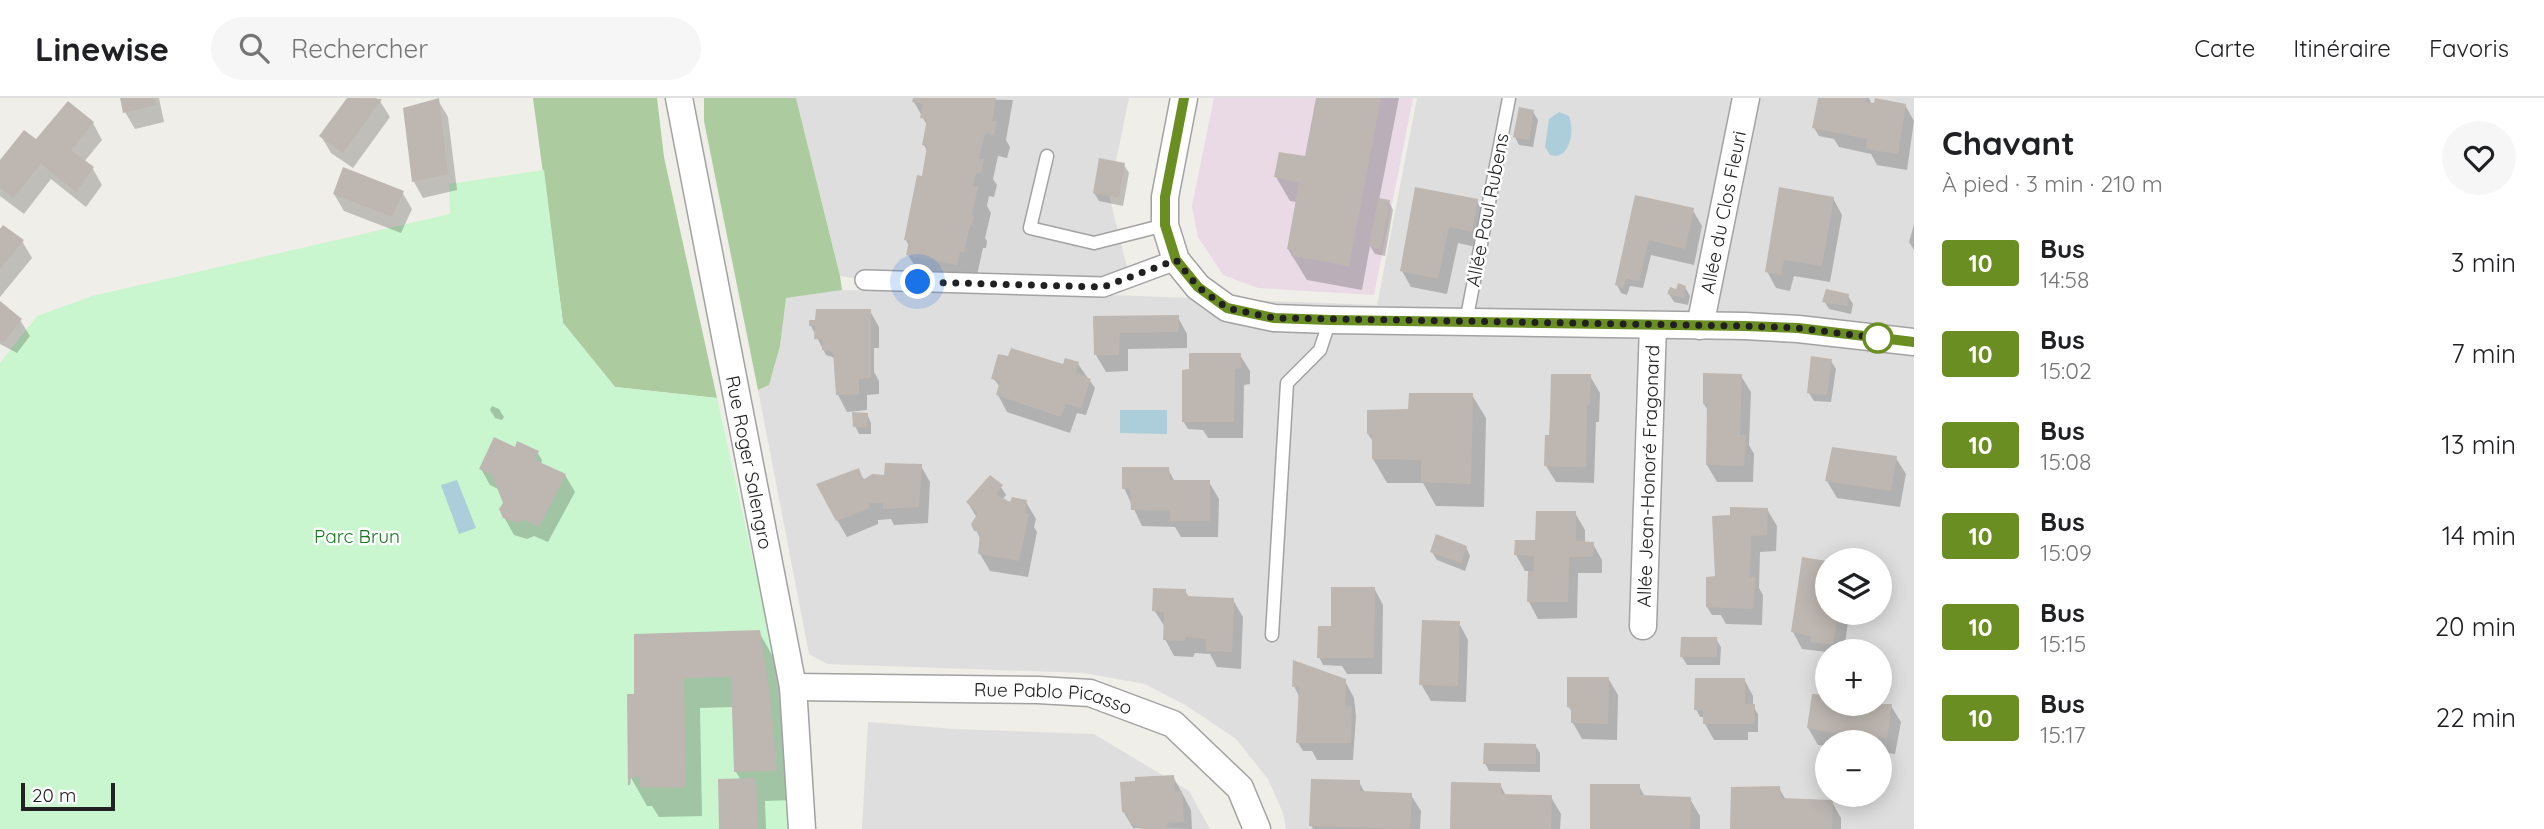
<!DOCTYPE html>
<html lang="fr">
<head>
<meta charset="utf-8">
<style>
  body { margin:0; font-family:Quicksand,sans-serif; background:#f6f6f6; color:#202124; height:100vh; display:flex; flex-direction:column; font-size:26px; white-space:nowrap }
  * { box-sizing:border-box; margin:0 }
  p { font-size:23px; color:#757577 }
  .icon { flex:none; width:38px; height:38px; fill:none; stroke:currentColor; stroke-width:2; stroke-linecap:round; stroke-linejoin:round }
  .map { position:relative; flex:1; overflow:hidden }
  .panel { display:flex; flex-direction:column; background:#fff; width:630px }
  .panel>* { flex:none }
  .badge { padding:0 14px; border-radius:5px; font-size:24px; line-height:46px }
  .tools { position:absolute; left:1815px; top:450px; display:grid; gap:14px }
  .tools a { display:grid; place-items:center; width:77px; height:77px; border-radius:50%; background:#fff; box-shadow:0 4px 18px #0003; font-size:35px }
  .scale { position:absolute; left:21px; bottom:18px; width:94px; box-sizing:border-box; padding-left:7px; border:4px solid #212121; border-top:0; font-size:19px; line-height:24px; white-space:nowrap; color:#212121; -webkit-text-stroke:5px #fff; paint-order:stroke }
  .you { position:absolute; width:35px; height:35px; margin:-18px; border:5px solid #fff; border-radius:50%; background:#1a73e8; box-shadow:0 0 0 10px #1a73e833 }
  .map>.badge { position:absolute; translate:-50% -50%; box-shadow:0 0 0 4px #fff }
  .round { display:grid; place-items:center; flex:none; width:74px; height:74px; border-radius:37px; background:#f6f6f6 }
  .headline { display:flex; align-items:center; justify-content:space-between; height:119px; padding:0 28px }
  h1 { font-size:33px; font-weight:700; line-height:52px }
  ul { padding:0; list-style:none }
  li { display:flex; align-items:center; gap:21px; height:91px; padding:0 28px }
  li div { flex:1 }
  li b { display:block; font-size:26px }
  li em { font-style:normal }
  li .badge { min-width:77px; font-weight:700; text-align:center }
  header { display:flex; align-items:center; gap:42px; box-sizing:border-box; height:98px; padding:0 35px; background:#fff; border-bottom:2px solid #e0e0e0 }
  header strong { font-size:33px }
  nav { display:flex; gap:38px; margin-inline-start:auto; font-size:24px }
  .search { width:490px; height:63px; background:#f6f6f6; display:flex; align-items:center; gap:18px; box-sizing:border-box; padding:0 24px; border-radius:38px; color:#757577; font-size:26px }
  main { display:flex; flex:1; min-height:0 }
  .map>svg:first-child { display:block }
  .residential { fill:#dfdede; fill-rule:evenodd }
  .industrial { fill:#e9dae6 }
  .forest { fill:#accca0 }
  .park { fill:#c9f6ce }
  .water { fill:#acceda }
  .shadow { fill:#0003 }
  .building { fill:#beb7b1 }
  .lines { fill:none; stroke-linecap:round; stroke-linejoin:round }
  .service-casing { stroke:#a2a2a2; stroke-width:15 }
  .pedestrian-casing { stroke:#a2a2a2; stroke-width:22 }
  .minor-casing { stroke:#a2a2a2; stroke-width:29 }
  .service { stroke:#fff; stroke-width:12 }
  .pedestrian { stroke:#fff; stroke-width:19 }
  .minor { stroke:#fff; stroke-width:26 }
  .line-casing { stroke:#fff; stroke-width:16 }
  .line { stroke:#6b8e23; stroke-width:10 }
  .walk { stroke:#212121; stroke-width:7; stroke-dasharray:0 12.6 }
  .stop-dot { fill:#fff; stroke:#6b8e23; stroke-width:3.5 }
  .labels { text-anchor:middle; stroke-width:5; stroke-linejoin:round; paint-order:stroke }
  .street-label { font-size:19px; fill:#212121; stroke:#fff }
  .park-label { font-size:19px; fill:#157920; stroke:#fff }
</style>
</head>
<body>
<header>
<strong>Linewise</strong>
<div class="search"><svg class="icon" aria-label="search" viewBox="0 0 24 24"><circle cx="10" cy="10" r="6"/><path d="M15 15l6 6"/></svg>Rechercher</div>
<nav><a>Carte</a><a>Itinéraire</a><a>Favoris</a></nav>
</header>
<main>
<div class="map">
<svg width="1914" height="731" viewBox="0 0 1914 731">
  <rect width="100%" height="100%" fill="#f0eee8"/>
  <path class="residential" d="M796,0h333l-20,97 21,84 -265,1 -25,-4z
    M1417,0h497v731h-628l-3,-16 -15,-34 -32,-40 -49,-33 -42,-22 -61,-11 -257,-9 -18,-10 -51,-264 11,-5 11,-39 5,-48 57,-8 270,5 265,10zM1827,462h53v52h-53zM1827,553h53v53h-53zM1827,644h53v52h-53z
    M868,624l86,7 140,5 95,57 21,38h-348z"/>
  <path class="industrial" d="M1214,0h199l-39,197 -116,-7 -35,-13 -25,-38 -6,-31z"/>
  <path class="forest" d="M533,0h124l7,59 53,241 -102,-11 -52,-64z
    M704,0h92l44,178 2,14 -56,8 -6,48 -11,39 -11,5 -54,-269z"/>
  <path class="park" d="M544,72l19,153 52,64 102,11 57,256 13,123v52h-787v-466l37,-47 55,-20 358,-82 -1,-30z"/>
  <path class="water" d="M1559,14l10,4c6,14 1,45 -19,39l-5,-8 4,-28z
    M1120,312h47v24l-47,-1z
    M457,382l19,48 -17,6 -18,-49z"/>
  <path class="shadow" d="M122,0h37l5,24 -29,7 -10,-17z
    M349,0h27l4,3 10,16 -37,51 -22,-15 -10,-17z
    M914,0l99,2 -7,40 4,7 -3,11 -9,-2 -5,23 4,6 -3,12 -5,-1 -2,10 4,7 -6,25 2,3 -1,7h-3l-6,27 -55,3 -14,-23 1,-9 -3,-6 17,-62 5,-26 -4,-7 4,-18 -14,-25z
    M1317,0h82l-20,102 10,2 4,8 -8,46 -10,-2 -5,-8 -8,44 -55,-10 -19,-31 9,-47 -7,-1 -14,-24 30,-19z
    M1819,0h50l3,7h33l9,16 -7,49 -30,-5 -6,-11 -32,-7 -5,-8 -15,-3 -5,-8z
    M438,2l10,17 9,73 -34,8 -9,-16z
    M1533,14l5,8 -5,27 -14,-2 -4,-8z
    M93,25l9,17 -18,22 9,7 9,16 -16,22 -35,-28 -27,35 -24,-18v-33l37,-21z
    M1124,67l5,8 -6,33 -24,-5 -5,-8z
    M402,94l10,17 -11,24 -57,-22 -10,-17z
    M1636,99l56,12 10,17 -8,39 -43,-10 -8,33 -13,-2 -3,9 -6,-2 -4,-8z
    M1833,100l9,17 -12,67 -36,-6 -4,15 -14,-3 -9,-17z
    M1477,103l9,16 -5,31 -23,-5 -11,51 -36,-7 -9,-16z
    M1914,126v26l-5,-8z
    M0,134l22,9 10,17 -32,39z
    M1685,189l5,9 -2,9 -14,-3 -5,-8z
    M1848,198l5,8 -2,10 -22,-5 -5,-8z
    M0,204l20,18 10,16 -13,17 -17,-9z
    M870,213l9,16v21h-5v24l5,9v13l-12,1v15l-20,2 -9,-17 -3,-37 -9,-3 -15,-29z
    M1178,219l9,17v14l-59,1v22l-22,1 -10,-17 -1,-37z
    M1240,257l10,16v13l-6,1 -1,53h-35l-5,-8 -15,-1 -5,-8z
    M1831,263l5,8 -5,33 -17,-1 -5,-8z
    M1078,266l17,24 -9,27 -9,-2 -7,20 -63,-21 -9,-17 2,-8 -7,-9z
    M1590,278l10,17 -1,29h-3l-2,61 -38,-1 -10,-16 4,-30z
    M1741,278l10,16 -2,53 5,9 -1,28h-36l-10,-17 2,-53 -5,-8z
    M1472,297l14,23 -2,89 -48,-1 -13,-23h-36l-14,-24 1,-16 -6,-9 42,-24z
    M492,308l7,3 5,8 -2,3 -7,-2 -5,-8z
    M867,316l4,9v11h-12l-4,-8z
    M519,353l18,1 5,8 -1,4 24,11 10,17 -27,50 -14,-6 -7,3 -13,-4 -10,-18 1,-14 -5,-13 -10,-5 -9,-16z
    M1896,360l10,16 -6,33 -63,-9 -10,-17z
    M921,368l9,16 -2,41 -34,2 -3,-6 -13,1v4l-31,13 -10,-17 21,-50 7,11 20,-4z
    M1168,371l7,13h34l10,17 -1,38h-37l-6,-10 -33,-1 -18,-38z
    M1001,389l5,8 -4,5 8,4 16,-2 10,17 -2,8 3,5 -9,45 -38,-6 -10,-17 1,-14 -5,-10 1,-12 -9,-15z
    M1767,411l10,17 -1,25 -16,1 -1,36 4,7 -1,30 -36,-1 -5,-9h-9l-5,-8 25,-90z
    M1575,415l10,17v13l8,1 9,16v13h-24l-1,45 -39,1 -9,-17 1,-31h-5l-9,-16z
    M1466,449l4,9 -5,15 -28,-11 -5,-8z
    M1827,464v50h27l-2,11 -4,-1 -4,29 -17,1 -25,-3 -9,-17z
    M1374,490l9,17 -1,69h-35l-5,-8 -19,-1 -4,-8z
    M1185,493l4,6 44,3 10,17 -2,52 -24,-2 -7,-13 -15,-1 -2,4 -19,-1 -9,-17v-12l-11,-17z
    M1459,525l9,17 -2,62 -35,-1 -10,-17z
    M759,534l17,30 10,63 7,75 -28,1 1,28h-45l20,-49 -5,-8 -2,-65 -34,1 2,108 -43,1 -7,-11h-5l-17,-30 5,-81z
    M1716,541l5,8 -1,18h-33l-5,-8z
    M1608,580l10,17 -1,45 -35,-1 -9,-16v-9l-4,-7z
    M1744,581l9,17v10l5,8v18h-10v8h-34l-9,-16v-7h-5l-4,-8z
    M1345,583l9,17 2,18 -3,44h-36l-5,-9h-9l-5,-8 2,-45 -6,-12z
    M1827,599v7l64,2 10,16 -6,32 -8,-1 -5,24h-2v-35h-53v4l-9,-1 -10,-17z
    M1535,647l5,8v19l-51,-1 -4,-8z
    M1173,678l18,34 1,19 -59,-1 -10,-17z
    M1359,684l6,11 46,2 10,16 -1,18h-107l-2,-4z
    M1500,686l6,12 45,1 10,17 -1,15h-108z
    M1639,688l6,11 45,2 10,17v13h-109z
    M1779,690l7,12 46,2 9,16v11h-110z"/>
  <path class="building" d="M120,0h34l2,7 -33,8z
    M347,0l35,1 -39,54 -24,-17z
    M439,0l9,76 -36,8 -9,-74z
    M913,0h83l-4,23h5l-3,14 -9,-2 -6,26h5l-3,15 -5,-1 -3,13 5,1 -6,28 2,1 -2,9h-2l-6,27h-4l-3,13 -51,-10 3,-14 -5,-1 13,-65 5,1 5,-30 -5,-1 5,-26 -7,-1 3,-14 -11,-2z
    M1316,0h65l-32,168 -58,-10 2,-5 -6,-2 12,-66 -25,-6 5,-25 26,4z
    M1818,0h49l-1,4 8,1 1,-5 31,6 -8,50 -32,-5 1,-10 -55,-11z
    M68,3l26,21 -23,28 23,17 -18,25 -35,-28 -28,34 -13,-10v-28l24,-30 12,9z
    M1519,9l15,3 -5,30 -16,-3z
    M1099,60l26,5 -6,35 -26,-5z
    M343,69l61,24 -12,26 -59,-23z
    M1415,89l63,12 -6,33 -23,-5 -11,52 -38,-8z
    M1779,89l55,10 -12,69 -38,-6 -3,15 -16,-3z
    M1635,97l59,13 -9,41 -36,-9 -10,41 -13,-2 -3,9 -8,-3z
    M1378,100l12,2 -9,49 -12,-3z
    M3,127l21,15 -24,29v-40z
    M1678,185l8,3 -2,12 -17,-4 3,-7 6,2z
    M1826,191l23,5 -2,12 -25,-4z
    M0,203l22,18 -19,24 -3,-2z
    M816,211h55v69l-12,1v15l-23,1 -3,-43 -11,-2 1,-10 -9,-1 1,-13h-6v-6h6z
    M1179,217l-1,17 -58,1 -1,22h-25l-1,-39z
    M1011,250l52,16 2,-6 14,4 -3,11 15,6 -10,29 -15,-4 -5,13 -65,-22 4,-14 -9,-2 7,-25 10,2z
    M1189,255h52v15l-6,1 -1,53h-52v-52l7,-1z
    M1811,258l21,3 -5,36 -20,-2z
    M1703,275l39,1 -2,61h6l-2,31 -38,-1 1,-60 -4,-1z
    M1551,276h40l-1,31h-3l-1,62 -42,-1 1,-31h4l1,-19z
    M1409,295h64l-2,91 -50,-2v-22l-49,-1v-24l-5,-1v-24l41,-1z
    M852,314l16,1 -1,14h-14z
    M494,339l21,10 2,-6 22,10 -4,9 31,14 -27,53 -15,-7 -7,3 -14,-5 -4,-9 4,-6 -11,-28 -13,-6z
    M1832,349l65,9 -6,35 -66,-10z
    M885,365l37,1 -3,43 -36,2v-6h-14l1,5 -34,13 -20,-37 43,-16 4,12 9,-6 12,1z
    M1122,369h47l1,13h40v41h-40v-10l-39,-1 -1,-21h-8z
    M990,377l13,10 -7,9 14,8 2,-5 15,3 -2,13 4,1 -10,47 -41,-7 2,-22 -6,-1 -3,-7 7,-11 -12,-11z
    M1730,409l38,1 -1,27 -16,1 -1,41h5l-2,32 -47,-2v-30l9,-1 -3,-60 18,-1z
    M1536,413h40v30l18,1 -1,15h-24l-1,45h-41l1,-31h6v-15l-20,-1 1,-15h20z
    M1436,436l31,12 -6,17 -31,-11z
    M1802,459l25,4v51h11l-5,33 -23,-3 1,-6 -20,-4z
    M1331,489h44l-1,71h-57l1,-32h13z
    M1153,490l33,1v7l48,2 -2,54 -26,-1v-12l-20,-2 -2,4 -21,-1 1,-28 -12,-1z
    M1422,522l38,1 -2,65 -39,-1z
    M760,532l10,64 7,77 -43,1 -3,-95 -47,1 2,109 -46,1v-11h-9l-1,8h-2l-1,-91h7v-60z
    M1681,539h36v20h-37z
    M1293,562l53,19 -1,27h7l-1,37h-55l3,-57 -7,1z
    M1567,579h42l-1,47 -37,-1v-15l-4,-1z
    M1695,580h50v26h10l-1,20h-51v-14h-9z
    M1812,596l15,1v9h65l-5,34 -9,-1 -1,5h-39l1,-8 -32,-6z
    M1484,645l52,1v20h-53z
    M1174,677l1,16h7l2,31 -16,1 -1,6h-26l-10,-5 -5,-12h-4l-2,-30 15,-1v-4z
    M756,680l2,51h-39l-1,-50z
    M1311,681l49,1v11l52,2 -2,36 -101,-3z
    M1451,684l50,1v11l51,1 -1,34h-101z
    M1590,686h50v11l51,2 -1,32h-100z
    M1780,688l1,12 52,2 -1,29h-102l1,-42z"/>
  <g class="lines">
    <g class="service-casing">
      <path id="service" d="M1047,58l-17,72 64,15 71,-18
        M1466,224l43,-224
        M1272,537l15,-252 33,-33 10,-30"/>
    </g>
    <g class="pedestrian-casing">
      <path id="pedestrian" d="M865,182l238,7 73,-27"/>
    </g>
    <g class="minor-casing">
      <g id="minor">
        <path id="s1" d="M679,0l114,589 9,142"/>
        <path d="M1184,0l-19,99v28l11,35 22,27 29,21 47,10 56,2 415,6 53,3 116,13"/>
        <path id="s2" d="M1700,228l46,-228"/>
        <path id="s3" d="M1643,528l10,-301"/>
        <path id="s4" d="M793,589l245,3 52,3 83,31 67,64 17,41"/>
      </g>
    </g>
    <use href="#service" class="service"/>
    <use href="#pedestrian" class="pedestrian"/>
    <use href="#minor" class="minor"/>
  </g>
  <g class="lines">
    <g class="line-casing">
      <path id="line" d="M1184,0l-19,99v28l11,35 22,27 29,21 47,10 56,2 415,6 53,2 116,14"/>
    </g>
    <use href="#line" class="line"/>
    <path class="walk" d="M918,184l185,5 73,-27 22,27 29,21 47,10 471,8 53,2 80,10"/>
  </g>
  <circle class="stop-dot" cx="1878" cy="240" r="14"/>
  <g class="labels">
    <g class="street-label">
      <text transform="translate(1487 112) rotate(-79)" y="7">Allée Paul Rubens</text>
      <text dy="7" stroke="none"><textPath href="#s2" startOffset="116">Allée du Clos Fleuri</textPath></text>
      <text dy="7" stroke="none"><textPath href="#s1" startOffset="371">Rue Roger Salengro</textPath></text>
      <text dy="7" stroke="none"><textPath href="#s3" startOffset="150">Allée Jean-Honoré Fragonard</textPath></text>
      <text dy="7" stroke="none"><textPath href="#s4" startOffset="261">Rue Pablo Picasso</textPath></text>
    </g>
    <g class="park-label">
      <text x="357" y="445">Parc Brun</text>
    </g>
  </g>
</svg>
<div class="tools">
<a><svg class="icon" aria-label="layers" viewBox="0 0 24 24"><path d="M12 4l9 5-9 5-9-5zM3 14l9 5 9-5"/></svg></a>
<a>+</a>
<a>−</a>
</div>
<div class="scale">20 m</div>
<div class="you" style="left:918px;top:184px"></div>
</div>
<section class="panel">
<div class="headline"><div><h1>Chavant</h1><p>À pied · 3 min · 210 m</p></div><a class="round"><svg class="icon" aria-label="heart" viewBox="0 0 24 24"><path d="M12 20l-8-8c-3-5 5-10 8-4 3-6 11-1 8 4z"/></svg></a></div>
<ul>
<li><span class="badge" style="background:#6b8e23;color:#fff">10</span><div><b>Bus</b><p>14:58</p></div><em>3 min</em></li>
<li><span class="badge" style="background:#6b8e23;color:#fff">10</span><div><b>Bus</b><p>15:02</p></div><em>7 min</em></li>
<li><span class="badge" style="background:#6b8e23;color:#fff">10</span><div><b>Bus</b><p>15:08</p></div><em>13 min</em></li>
<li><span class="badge" style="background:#6b8e23;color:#fff">10</span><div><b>Bus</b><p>15:09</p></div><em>14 min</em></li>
<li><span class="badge" style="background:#6b8e23;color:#fff">10</span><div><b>Bus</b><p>15:15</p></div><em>20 min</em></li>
<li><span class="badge" style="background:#6b8e23;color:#fff">10</span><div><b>Bus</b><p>15:17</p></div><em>22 min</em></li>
</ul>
</section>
</main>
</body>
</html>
